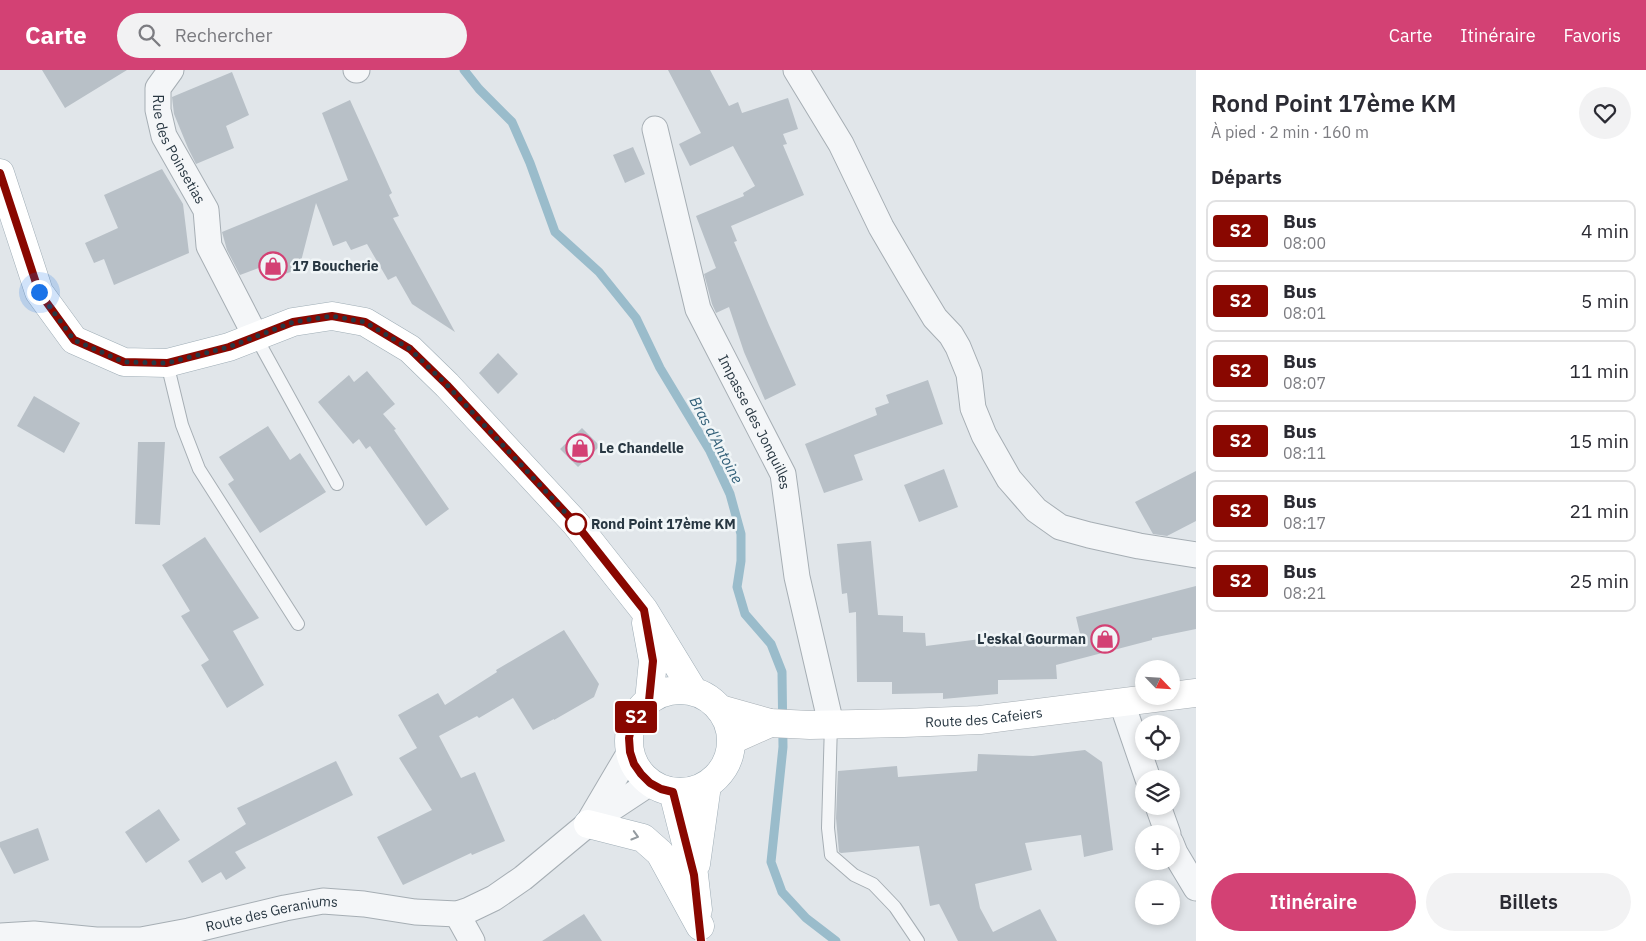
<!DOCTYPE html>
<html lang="fr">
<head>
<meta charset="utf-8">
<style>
  body { margin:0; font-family:"IBM Plex Sans",sans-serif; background:#f2f2f3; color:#2b2b33; height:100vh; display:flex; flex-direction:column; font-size:19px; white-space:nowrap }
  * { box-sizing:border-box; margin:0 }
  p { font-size:16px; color:#7c7c81 }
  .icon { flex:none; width:28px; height:28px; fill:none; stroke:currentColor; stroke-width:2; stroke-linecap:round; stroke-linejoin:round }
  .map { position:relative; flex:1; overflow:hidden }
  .side { display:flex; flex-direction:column; background:#fff; width:450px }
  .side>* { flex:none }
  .badge { padding:0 10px; border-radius:4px; font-size:18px; line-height:32px }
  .needle { width:32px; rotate:115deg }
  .buttons { position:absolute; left:1135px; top:590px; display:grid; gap:10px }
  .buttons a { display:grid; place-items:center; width:45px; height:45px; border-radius:50%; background:#fff; box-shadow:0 2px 8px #0003; font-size:25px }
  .you { position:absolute; width:25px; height:25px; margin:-12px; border:4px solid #fff; border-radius:50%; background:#1a73e8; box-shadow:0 0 0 8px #1a73e833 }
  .map>.badge { position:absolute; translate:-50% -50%; box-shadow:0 0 0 2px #fff }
  h2 { padding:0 15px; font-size:19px; line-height:45px }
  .round { display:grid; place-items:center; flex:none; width:52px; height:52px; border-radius:26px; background:#f2f2f3 }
  .headline { display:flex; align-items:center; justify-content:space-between; height:85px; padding:0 15px }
  h1 { font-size:24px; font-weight:600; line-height:38px }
  .primary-button { display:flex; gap:10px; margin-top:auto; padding:10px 15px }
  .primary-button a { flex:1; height:58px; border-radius:30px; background:#d34174; color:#fff; font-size:20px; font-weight:600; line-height:58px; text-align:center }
  .primary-button a+a { background:#f2f2f3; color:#2b2b33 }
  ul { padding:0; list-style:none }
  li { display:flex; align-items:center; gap:15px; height:62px; margin:0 10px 8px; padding:0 5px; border:2px solid #e1e1e2; border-radius:10px }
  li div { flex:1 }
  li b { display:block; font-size:19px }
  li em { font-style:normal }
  li .badge { min-width:55px; font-weight:700; text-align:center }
  header { display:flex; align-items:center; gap:30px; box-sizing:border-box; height:70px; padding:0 25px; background:#d34174; color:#fff }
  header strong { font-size:24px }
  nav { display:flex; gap:28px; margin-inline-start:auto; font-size:18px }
  .search { width:350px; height:45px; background:#f2f2f3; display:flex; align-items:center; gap:12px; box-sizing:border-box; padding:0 18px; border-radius:28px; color:#7c7c81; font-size:19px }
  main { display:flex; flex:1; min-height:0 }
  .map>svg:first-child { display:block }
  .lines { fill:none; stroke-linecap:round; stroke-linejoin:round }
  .stream { stroke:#9abccb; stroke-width:9 }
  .building { fill:#b8c0c7 }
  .lane-casing { stroke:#a6aeb4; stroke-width:14 }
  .street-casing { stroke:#a6aeb4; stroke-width:27 }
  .secondary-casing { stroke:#a6aeb4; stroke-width:29 }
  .primary-casing { stroke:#9fadb6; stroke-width:29 }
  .lane { stroke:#f4f6f8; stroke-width:12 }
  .street { stroke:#f4f6f8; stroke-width:25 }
  .secondary { stroke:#fff; stroke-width:28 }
  .primary { stroke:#fff; stroke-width:28 }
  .oneway { stroke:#949ba0 }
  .line-casing { stroke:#fff; stroke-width:11 }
  .line { stroke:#890700; stroke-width:8 }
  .walk { stroke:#283742; stroke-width:5; stroke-dasharray:0 9 }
  .stop-dot { fill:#fff; stroke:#890700; stroke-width:2.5 }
  .labels { text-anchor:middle; stroke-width:5; stroke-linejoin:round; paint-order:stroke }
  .street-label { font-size:14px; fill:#283742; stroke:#f0f5f7 }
  .poi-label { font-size:14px; font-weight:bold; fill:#283742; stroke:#f0f5f7; text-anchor:start }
  .stop-label { font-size:14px; font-weight:bold; fill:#283742; stroke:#f0f5f7; text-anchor:start }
  .water-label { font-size:15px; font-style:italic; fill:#315f78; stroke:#f0f5f7 }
</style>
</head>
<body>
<header>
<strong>Carte</strong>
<div class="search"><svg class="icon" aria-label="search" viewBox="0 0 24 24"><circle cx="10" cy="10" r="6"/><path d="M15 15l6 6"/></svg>Rechercher</div>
<nav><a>Carte</a><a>Itinéraire</a><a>Favoris</a></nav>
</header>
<main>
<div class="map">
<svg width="1196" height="871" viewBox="0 0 1196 871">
  <rect width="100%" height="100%" fill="#e1e6ea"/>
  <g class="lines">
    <path class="stream" d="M464,0l15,19 33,33 18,41 25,69 44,40 37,46 24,50 50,83 20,43 11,40v27l-4,26 8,27 26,30 11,28 1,75 -12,115 11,30 24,26 30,23"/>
  </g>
  <path class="building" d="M42,0h85l-62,38z
    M668,0h42l19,36 9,-4 4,11 46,-15 10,31 -15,5 4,10 -4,1 21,50 -73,31 6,15 -3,1 35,83 27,60 -31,15 -21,-48 -15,-45 -13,6 -4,-9 -8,-30 12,-6 -20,-52 48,-20 -1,-3 12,-7 -22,-40 -43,20 -11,-22 22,-11z
    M232,2l17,43 -23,11 8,22 -38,16 -8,-16 -14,-34 -2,-17z
    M350,30l42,93 -3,2 10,21 -6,2 62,114 -43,-28 -16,-28 -8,4 -21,-36 -16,6 -5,-9 -13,5 -17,-43 -17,66 -17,6 -18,-9 -24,9 -13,-25 -5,-18 126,-52 -26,-67z
    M633,77l12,27 -20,9 -12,-28z
    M162,99l21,35 6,49 -75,32 -10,-26 -10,4 -9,-20 33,-15 -14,-33z
    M498,283l20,21 -20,20 -19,-21z
    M367,301l28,33 -12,10 13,15 -2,1 55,79 -23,17 -56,-80 -4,3 -7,-10 -6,5 -35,-42 31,-27 5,7z
    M928,310l15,44 -89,31 9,25 -39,13 -19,-49 72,-29 -2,-7 14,-5 -3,-8z
    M34,326l46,27 -16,30 -47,-27z
    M268,356l22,34 10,-7 26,39 -66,41 -32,-49 6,-4 -15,-23z
    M582,358l18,18 -22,21 -18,-18z
    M138,372h27l-5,83 -25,-1z
    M944,399l14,38 -39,15 -15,-37z
    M1196,401v50l-29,15 -14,-2 -18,-32z
    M205,467l54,81 -26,13 31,54 -37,23 -26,-43 8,-5 -28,-44 9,-5 -28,-46z
    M871,471l7,74 25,1v16l22,1 1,13 70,-9 84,-3 -4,-17 120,-31v43l-44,9v2l-96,25 1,14 -59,1v14l-55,5v-6l-51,1v-12h-35l-1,-70 -7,1 -2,-20 -5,1 -5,-50z
    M564,560l35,54 -5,13 -40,23v-1l-21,11 -20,-32 -34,20 -2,-2 -38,20 22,42 14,-6 30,69 -33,14 -1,-2 -68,32 -26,-48 55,-27 -33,-52 18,-10 -19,-33 40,-22 7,12 52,-33 -1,-2z
    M1085,680l17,12 11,88 -29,7 -3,-22 -56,8 7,27 -57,14 5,24 13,24 47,-23 17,32h-99l-19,-37 -9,2 -11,-60 -78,7 -2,-1 -3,-34 2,-47 59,-5 1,11 79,-6 1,-17 55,2z
    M336,691l17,34 -118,57 11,16 -20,12 -5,-8 -19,11 -14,-22 58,-37 -9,-16z
    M159,739l21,31 -34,23 -21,-31z
    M38,758l11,32 -35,14 -14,-27v-5z
    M584,844l18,27h-60z"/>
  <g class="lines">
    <g class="lane-casing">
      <path id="lane" d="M256,267l81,147
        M167,293l15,62 17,44 99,155
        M831,654l-3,104 3,27 23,20 19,9 22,23 23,34"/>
    </g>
    <g class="street-casing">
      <g id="street">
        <path id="s1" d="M171,0l-13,18v22l6,26 42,74 3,36 47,91"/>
        <path d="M356,0h1"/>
        <path d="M796,0l45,74 40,83 31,53 23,38 16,17 7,12 11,27 4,34 11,27 25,44 27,31 24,17 29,8 50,11 57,9"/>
        <path id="s2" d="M655,59l43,180 85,165 14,103 34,147"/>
        <path d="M1124,632l2,13 22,64"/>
        <path d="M1158,736l10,28"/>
        <path d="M591,748l39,-66"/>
        <path d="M1171,773l4,10 21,35"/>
        <path d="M457,844l15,27"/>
        <path id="s3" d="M0,866l34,-2 62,6h45l48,-9 96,-23 38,-7 41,3 51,8 42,2 12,-4 25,-12 29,-20 65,-54 62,-41"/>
      </g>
    </g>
    <g class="secondary-casing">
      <g id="secondary">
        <path id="s4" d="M720,639l50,14 40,2 94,-2 76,-3 216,-27"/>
        <path d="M732,670l38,-17"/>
      </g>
    </g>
    <g class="primary-casing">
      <path id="primary" d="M0,103l39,119 35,48 50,22 43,1 62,-16 64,-25 39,-6 33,6 45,27 37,36 129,139 68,86 50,82
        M646,553l7,38 -4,40
        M629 671a51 51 0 1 1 102 0a51 51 0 1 1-102 0Z
        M673,722l21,83 4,35
        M588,754l55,14 17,15 40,73
        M696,794l11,-79"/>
    </g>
    <use href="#lane" class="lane"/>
    <use href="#street" class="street"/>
    <use href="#secondary" class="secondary"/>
    <use href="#primary" class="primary"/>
  </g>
  <defs><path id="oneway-chevron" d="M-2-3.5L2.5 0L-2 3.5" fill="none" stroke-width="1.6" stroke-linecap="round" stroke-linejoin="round" transform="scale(1.25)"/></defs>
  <use class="oneway" href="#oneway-chevron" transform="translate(635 766) rotate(16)"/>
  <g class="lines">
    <g class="line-casing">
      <path id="line" d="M0,103l39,119 35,48 50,22 43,1 62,-16 64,-25 39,-6 33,6 45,27 37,36 129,139 68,86 9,51 -4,40 -10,10 -7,13 -3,14 1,14 4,12 7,10 9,9 11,6 12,3 21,83 7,66"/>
    </g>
    <use href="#line" class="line"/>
    <path class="walk" d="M39,222l35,48 50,22 43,1 62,-16 64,-25 39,-6 33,6 45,27 37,36 129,139"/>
  </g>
  <defs>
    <g id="shop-ring" transform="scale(1.4375)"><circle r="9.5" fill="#f0f5f7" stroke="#d34174" stroke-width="1.5"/><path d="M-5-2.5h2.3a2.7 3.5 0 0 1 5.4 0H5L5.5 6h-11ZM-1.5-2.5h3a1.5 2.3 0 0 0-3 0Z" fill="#d34174"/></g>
  </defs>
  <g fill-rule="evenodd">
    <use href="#shop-ring" x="273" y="196"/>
    <use href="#shop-ring" x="580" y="378"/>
    <use href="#shop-ring" x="1105" y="569"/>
  </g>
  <circle class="stop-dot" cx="576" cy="454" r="10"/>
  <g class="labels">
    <g class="street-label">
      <text dy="5" stroke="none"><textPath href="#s1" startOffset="88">Rue des Poinsetias</textPath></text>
      <text dy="5" stroke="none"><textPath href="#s2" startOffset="312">Impasse des Jonquilles</textPath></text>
      <text dy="5" stroke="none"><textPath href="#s4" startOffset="266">Route des Cafeiers</textPath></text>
      <text dy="5" stroke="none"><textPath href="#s3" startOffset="275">Route des Geraniums</textPath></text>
    </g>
    <g class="poi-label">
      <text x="292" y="201">17 Boucherie</text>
      <text x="599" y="383">Le Chandelle</text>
      <text x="1086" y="574" text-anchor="end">L'eskal Gourman</text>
    </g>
    <g class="stop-label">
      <text x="591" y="459">Rond Point 17ème KM</text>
    </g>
    <g class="water-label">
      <text transform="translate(716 370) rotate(62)" y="5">Bras d'Antoine</text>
    </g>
  </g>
</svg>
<div class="buttons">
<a><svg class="needle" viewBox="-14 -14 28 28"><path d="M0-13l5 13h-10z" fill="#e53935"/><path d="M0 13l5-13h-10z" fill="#7c7c81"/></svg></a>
<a><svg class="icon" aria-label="locate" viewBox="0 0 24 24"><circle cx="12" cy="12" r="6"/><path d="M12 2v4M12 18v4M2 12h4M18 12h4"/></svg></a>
<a><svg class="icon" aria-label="layers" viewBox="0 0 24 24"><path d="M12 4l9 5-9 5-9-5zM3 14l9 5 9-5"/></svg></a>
<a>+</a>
<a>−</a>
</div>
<div class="you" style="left:39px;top:222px"></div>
<b class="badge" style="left:636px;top:647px;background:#890700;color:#fff">S2</b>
</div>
<section class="side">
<div class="headline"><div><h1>Rond Point 17ème KM</h1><p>À pied · 2 min · 160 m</p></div><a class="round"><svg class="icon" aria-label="heart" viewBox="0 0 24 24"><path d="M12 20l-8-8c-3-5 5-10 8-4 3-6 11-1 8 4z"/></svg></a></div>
<h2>Départs</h2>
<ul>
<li><span class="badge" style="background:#890700;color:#fff">S2</span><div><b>Bus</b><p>08:00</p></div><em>4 min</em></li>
<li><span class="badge" style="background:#890700;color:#fff">S2</span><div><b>Bus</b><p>08:01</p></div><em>5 min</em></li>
<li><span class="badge" style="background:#890700;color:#fff">S2</span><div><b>Bus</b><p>08:07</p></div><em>11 min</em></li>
<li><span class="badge" style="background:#890700;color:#fff">S2</span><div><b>Bus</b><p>08:11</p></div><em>15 min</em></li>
<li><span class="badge" style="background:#890700;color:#fff">S2</span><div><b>Bus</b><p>08:17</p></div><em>21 min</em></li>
<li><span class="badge" style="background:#890700;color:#fff">S2</span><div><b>Bus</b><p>08:21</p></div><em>25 min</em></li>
</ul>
<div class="primary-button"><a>Itinéraire</a><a>Billets</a></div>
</section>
</main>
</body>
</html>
